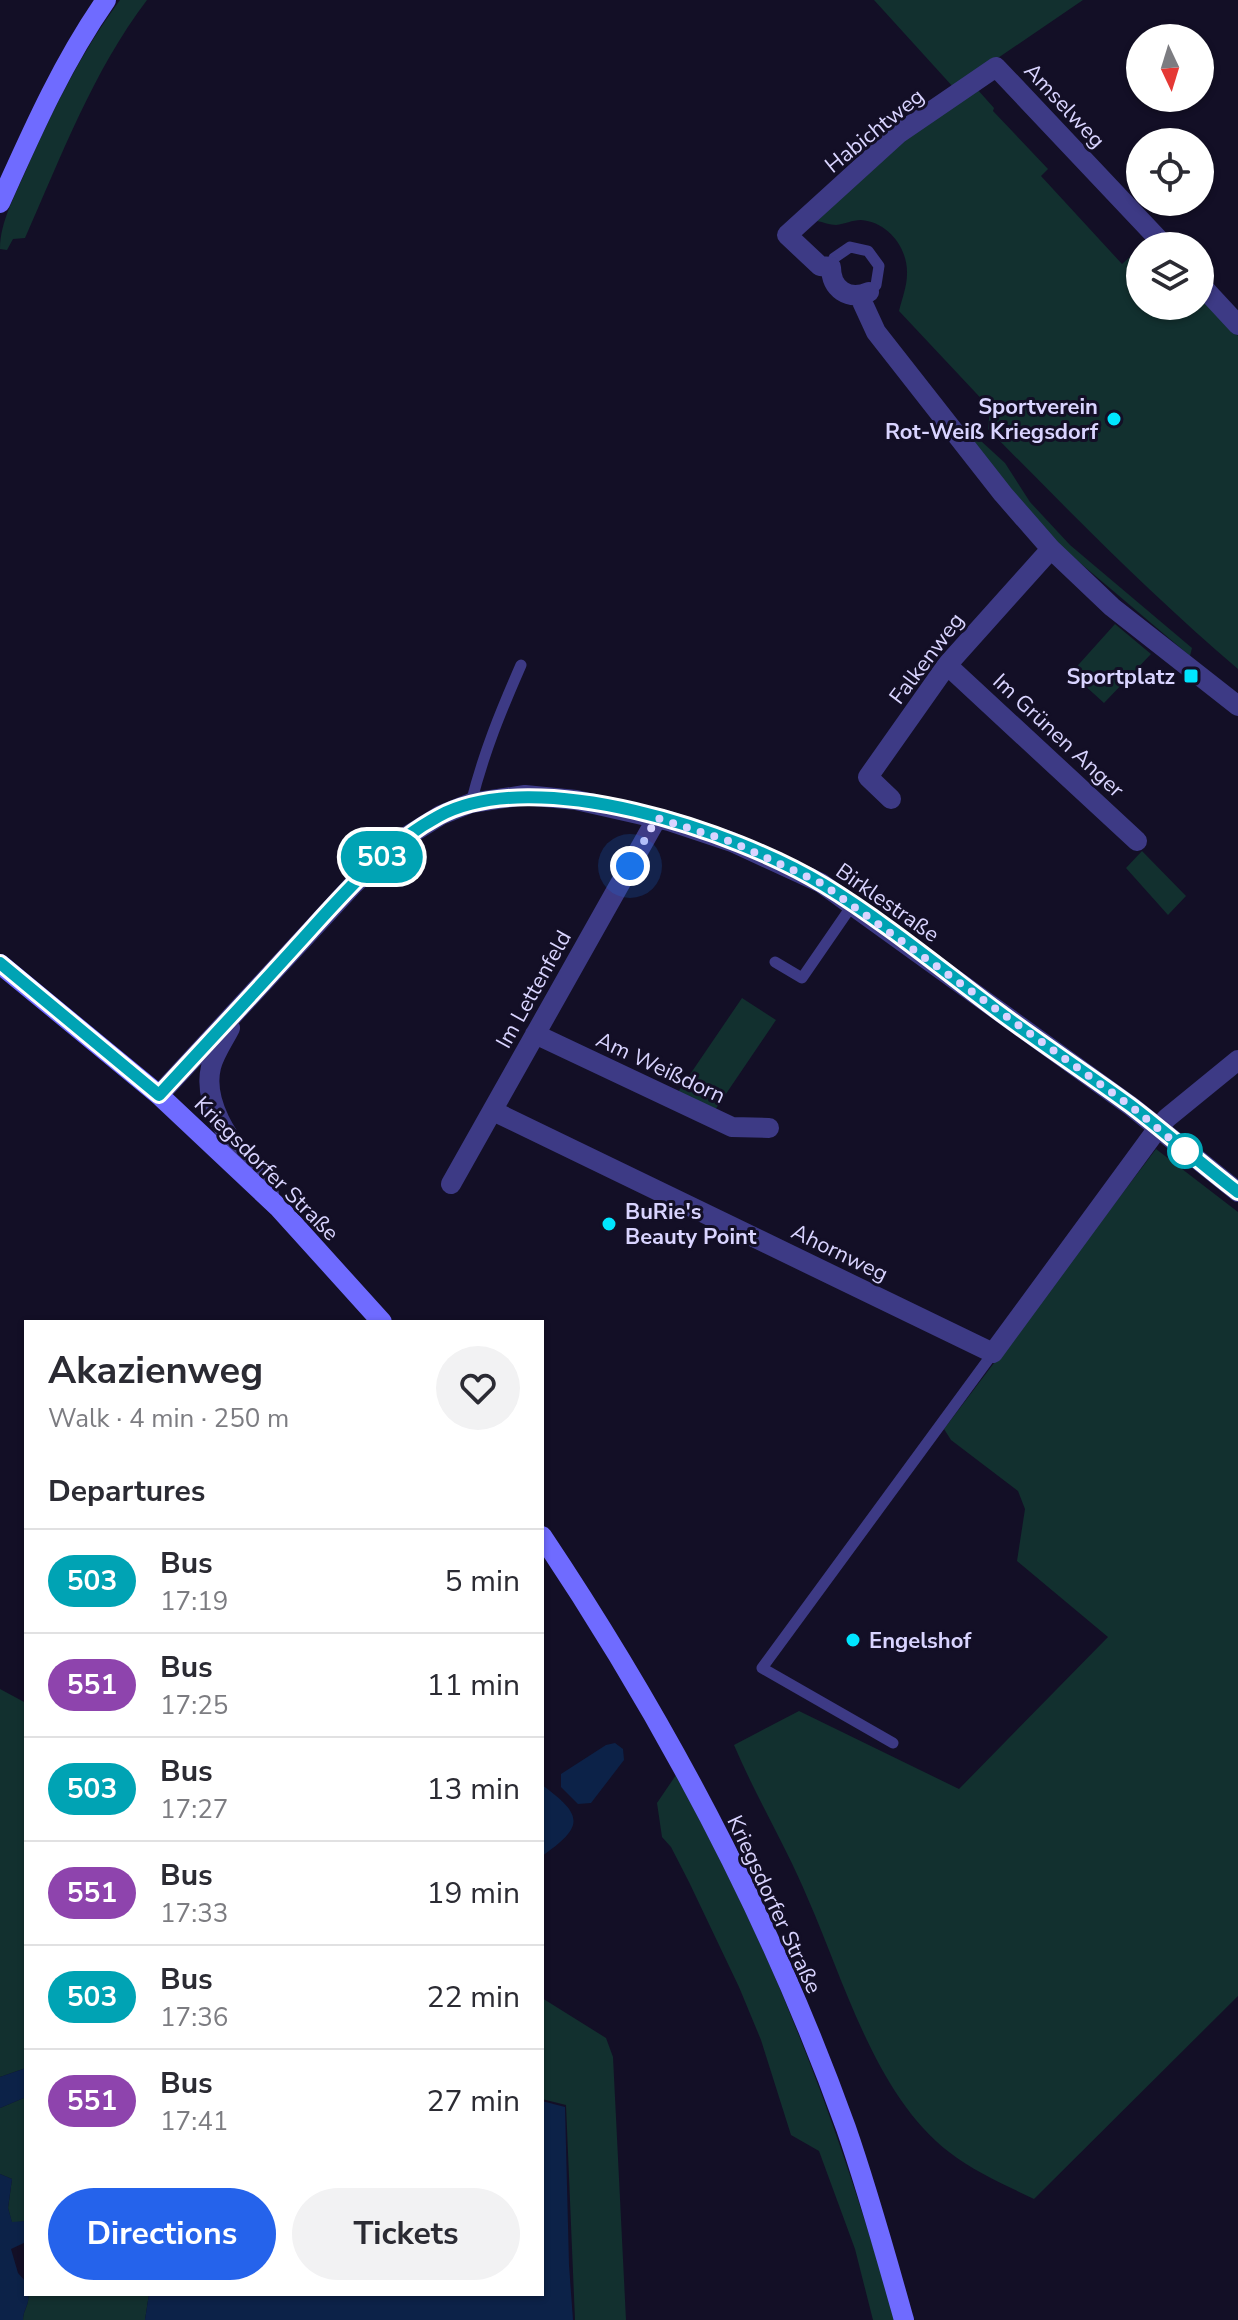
<!DOCTYPE html>
<html lang="en">
<head>
<meta charset="utf-8">
<style>
  body { margin:0; font-family:"Nunito Sans",sans-serif; background:#f2f2f3; color:#2b2b33; height:100vh; display:flex; flex-direction:column; font-size:30px; white-space:nowrap }
  * { box-sizing:border-box; margin:0 }
  p { font-size:26px; color:#7c7c81 }
  .icon { flex:none; width:44px; height:44px; fill:none; stroke:currentColor; stroke-width:2; stroke-linecap:round; stroke-linejoin:round }
  .map { position:relative; flex:1; overflow:hidden }
  .drawer { position:absolute; left:24px; top:1320px; width:520px; height:976px; display:flex; flex-direction:column; background:#fff; border-radius:0px; box-shadow:0 2px 6px #0004 }
  .drawer>* { flex:none }
  .badge { padding:0 16px; border-radius:26px; font-size:28px; line-height:52px }
  .needle { width:52px; rotate:176deg }
  .buttons { position:absolute; left:1126px; top:24px; display:grid; gap:16px }
  .buttons a { display:grid; place-items:center; width:88px; height:88px; border-radius:50%; background:#fff; box-shadow:0 2px 6px #0004; font-size:40px }
  .you { position:absolute; width:40px; height:40px; margin:-20px; border:6px solid #fff; border-radius:50%; background:#1a73e8; box-shadow:0 0 0 12px #1a73e833 }
  .map>.badge { position:absolute; translate:-50% -50%; box-shadow:0 0 0 4px #fff }
  h2 { padding:0 24px; font-size:30px; line-height:72px }
  .round { display:grid; place-items:center; flex:none; width:84px; height:84px; border-radius:42px; background:#f2f2f3 }
  .head { display:flex; align-items:center; justify-content:space-between; height:136px; padding:0 24px }
  h1 { font-size:38px; font-weight:700; line-height:60px }
  .action { display:flex; gap:16px; margin-top:auto; padding:16px 24px }
  .action a { flex:1; height:92px; border-radius:48px; background:#2563eb; color:#fff; font-size:32px; font-weight:700; line-height:92px; text-align:center }
  .action a+a { background:#f2f2f3; color:#2b2b33 }
  ul { padding:0; list-style:none }
  li { display:flex; align-items:center; gap:24px; height:104px; padding:0 24px; border-top:2px solid #e1e1e2 }
  li div { flex:1 }
  li b { display:block; font-size:30px }
  li em { font-style:normal }
  li .badge { min-width:88px; font-weight:700; text-align:center }
  .map>svg:first-child { display:block }
  .green { fill:#12302f }
  .water { fill:#0c2248 }
  .lines { fill:none; stroke-linecap:round; stroke-linejoin:round }
  .service { stroke:#3d3a85; stroke-width:11 }
  .minor { stroke:#3d3a85; stroke-width:20 }
  .tertiary { stroke:#3d3a85; stroke-width:20 }
  .secondary { stroke:#6f6bff; stroke-width:20 }
  .line-casing { stroke:#fff; stroke-width:18 }
  .line { stroke:#00a3b4; stroke-width:12 }
  .walk { stroke:#d9d4ff; stroke-width:8; stroke-dasharray:0 14.4 }
  .poi-dot { fill:#00e5ff; stroke:#130f26; stroke-width:3 }
  .stop-dot { fill:#fff; stroke:#00a3b4; stroke-width:4 }
  .labels { text-anchor:middle; stroke-width:6; stroke-linejoin:round; paint-order:stroke }
  .street-label { font-size:22px; fill:#d9d4ff; stroke:#130f26 }
  .poi-label { font-size:22px; font-weight:bold; fill:#d9d4ff; stroke:#130f26; text-anchor:end }
</style>
</head>
<body>
<div class="map">
<svg width="1238" height="2320" viewBox="0 0 1238 2320">
  <rect width="100%" height="100%" fill="#130f26"/>
  <path class="green" d="M120,0h27c-54,71 -86,157 -122,238l-12,1 -6,11 -7,-1c0,-28 16,-55 27,-81 26,-58 55,-117 93,-168z
    M874,0h209l-129,88z
    M977,89l17,19 -1,3 55,58 -7,7 81,88 18,-16v58h60v-9l38,39v333c-88,-75 -169,-158 -250,-240l2,-21 -91,-97c3,-12 8,-25 8,-37 1,-26 -19,-52 -46,-54 -9,0 -16,4 -25,5 -6,0 -13,-3 -19,-4l85,-80z
    M969,430l36,33 25,39 40,43 122,103 -2,8 -124,-105 -27,-28 -74,-90z
    M1115,624l36,30 -47,49 -33,-30z
    M1142,851l44,45 -18,19 -42,-47z
    M742,998l34,22 -63,93 -37,-18z
    M1156,1149l82,63v784l-204,203c-29,-14 -59,-27 -85,-47 -73,-56 -105,-171 -141,-253 -22,-53 -52,-102 -74,-154l65,-34 160,78 149,-152 -91,-76 8,-52 -7,-18 -67,-51 -7,-11z
    M0,1689l26,14v365l-26,9z
    M676,1775c42,79 82,158 115,241 41,99 74,201 104,304h-22l-18,-71 -36,-98 -28,-16 -30,-95 -22,-53 -50,-105 -18,-35 -9,-10 -5,-34z
    M542,1998l64,40 7,19 13,263h-51l-9,-215 -24,-6z
    M26,2097v124l-14,2 -4,-15 4,-29 -12,-5v-66z
    M28,2294h121l-4,26h-122c0,-10 7,-16 5,-26z"/>
  <path class="water" d="M615,1743l8,6 1,11 -33,43 -13,1 -17,-17v-13l45,-29z
    M542,1785c43,31 41,42 0,71z
    M26,2068v29l-26,11v-31z
    M542,2101l23,6 4,158 4,55h-428l4,-26h393z
    M0,2174l12,5 -4,29 4,14 14,-1v21l-15,7 7,24 8,9v12h2c2,10 -5,16 -5,26h-23z"/>
  <g class="lines">
    <path class="service" d="M831,267l3,-9 16,-11 18,4 11,15 -3,19 -7,7
      M471,803c13,-51 29,-90 50,-138
      M775,962l27,16 51,-74
      M893,1743l-131,-75 231,-315"/>
    <path class="minor" d="M1200,284l38,41
      M869,292c-21,9 -38,-3 -38,-25l-11,-1 -33,-31 111,-101 98,-67 169,179
      M859,295l17,37 127,162 48,55 61,58 126,99
      M947,665l190,176
      M891,799l-23,-22 79,-112 104,-116
      M535,1034l197,93 37,1
      M493,1111l500,242 165,-225 9,-10 71,-58
      M451,1184l206,-366"/>
    <path class="tertiary" d="M230,1028c-6,12 -16,26 -19,39 -11,46 35,91 58,127
      M159,1095l194,-210 51,-47 37,-23 30,-12 54,-8 51,5 93,21 63,21 89,41 311,224 106,85"/>
    <path class="secondary" d="M0,203c31,-69 62,-140 106,-203
      M0,964l159,131 120,113 103,114
      M542,1536c123,184 229,383 304,592 22,63 40,128 58,192"/>
  </g>
  <g class="lines">
    <g class="line-casing">
      <path id="line" d="M0,963l159,132c46,-50 93,-100 139,-151 42,-46 85,-98 141,-128 97,-52 296,15 385,69 59,36 115,82 171,124 44,33 90,63 135,96 37,28 71,59 108,87"/>
    </g>
    <use href="#line" class="line"/>
    <path class="walk" d="M630,866l27,-48 75,24 89,41 311,224 53,44"/>
  </g>
  <g class="poi-dot">
    <circle cx="1114" cy="419" r="8"/>
    <rect x="1183" y="668" width="16" height="16" rx="4"/>
    <circle cx="609" cy="1224" r="8"/>
    <circle cx="853" cy="1640" r="8"/>
  </g>
  <circle class="stop-dot" cx="1185" cy="1151" r="16"/>
  <g class="labels">
    <g class="street-label">
      <text transform="translate(1065 105) rotate(47)" y="8">Amselweg</text>
      <text transform="translate(874 130) rotate(-39)" y="8">Habichtweg</text>
      <text transform="translate(926 658) rotate(-53)" y="8">Falkenweg</text>
      <text transform="translate(1059 735) rotate(43)" y="8">Im Grünen Anger</text>
      <text transform="translate(888 902) rotate(35)" y="8">Birklestraße</text>
      <text transform="translate(533 989) rotate(-61)" y="8">Im Lettenfeld</text>
      <text transform="translate(661 1067) rotate(25)" y="8">Am Weißdorn</text>
      <text transform="translate(267 1168) rotate(45)" y="8">Kriegsdorfer Straße</text>
      <text transform="translate(840 1252) rotate(26)" y="8">Ahornweg</text>
      <text transform="translate(775 1904) rotate(65)" y="8">Kriegsdorfer Straße</text>
    </g>
    <g class="poi-label">
      <text x="1098" y="414">Sportverein<tspan x="1098" dy="25">Rot-Weiß Kriegsdorf</tspan></text>
      <text x="1175" y="684">Sportplatz</text>
      <text x="625" y="1219" text-anchor="start">BuRie's<tspan x="625" dy="25">Beauty Point</tspan></text>
      <text x="869" y="1648" text-anchor="start">Engelshof</text>
    </g>
  </g>
</svg>
<div class="buttons">
<a><svg class="needle" viewBox="-14 -14 28 28"><path d="M0-13l5 13h-10z" fill="#e53935"/><path d="M0 13l5-13h-10z" fill="#7c7c81"/></svg></a>
<a><svg class="icon" aria-label="locate" viewBox="0 0 24 24"><circle cx="12" cy="12" r="6"/><path d="M12 2v4M12 18v4M2 12h4M18 12h4"/></svg></a>
<a><svg class="icon" aria-label="layers" viewBox="0 0 24 24"><path d="M12 4l9 5-9 5-9-5zM3 14l9 5 9-5"/></svg></a>
</div>
<div class="you" style="left:630px;top:866px"></div>
<b class="badge" style="left:382px;top:857px;background:#00a3b4;color:#fff">503</b>
<section class="drawer">
<div class="head"><div><h1>Akazienweg</h1><p>Walk · 4 min · 250 m</p></div><a class="round"><svg class="icon" aria-label="heart" viewBox="0 0 24 24"><path d="M12 20l-8-8c-3-5 5-10 8-4 3-6 11-1 8 4z"/></svg></a></div>
<h2>Departures</h2>
<ul>
<li><span class="badge" style="background:#00a3b4;color:#fff">503</span><div><b>Bus</b><p>17:19</p></div><em>5 min</em></li>
<li><span class="badge" style="background:#8e44ad;color:#fff">551</span><div><b>Bus</b><p>17:25</p></div><em>11 min</em></li>
<li><span class="badge" style="background:#00a3b4;color:#fff">503</span><div><b>Bus</b><p>17:27</p></div><em>13 min</em></li>
<li><span class="badge" style="background:#8e44ad;color:#fff">551</span><div><b>Bus</b><p>17:33</p></div><em>19 min</em></li>
<li><span class="badge" style="background:#00a3b4;color:#fff">503</span><div><b>Bus</b><p>17:36</p></div><em>22 min</em></li>
<li><span class="badge" style="background:#8e44ad;color:#fff">551</span><div><b>Bus</b><p>17:41</p></div><em>27 min</em></li>
</ul>
<div class="action"><a>Directions</a><a>Tickets</a></div>
</section>
</div>
</body>
</html>
